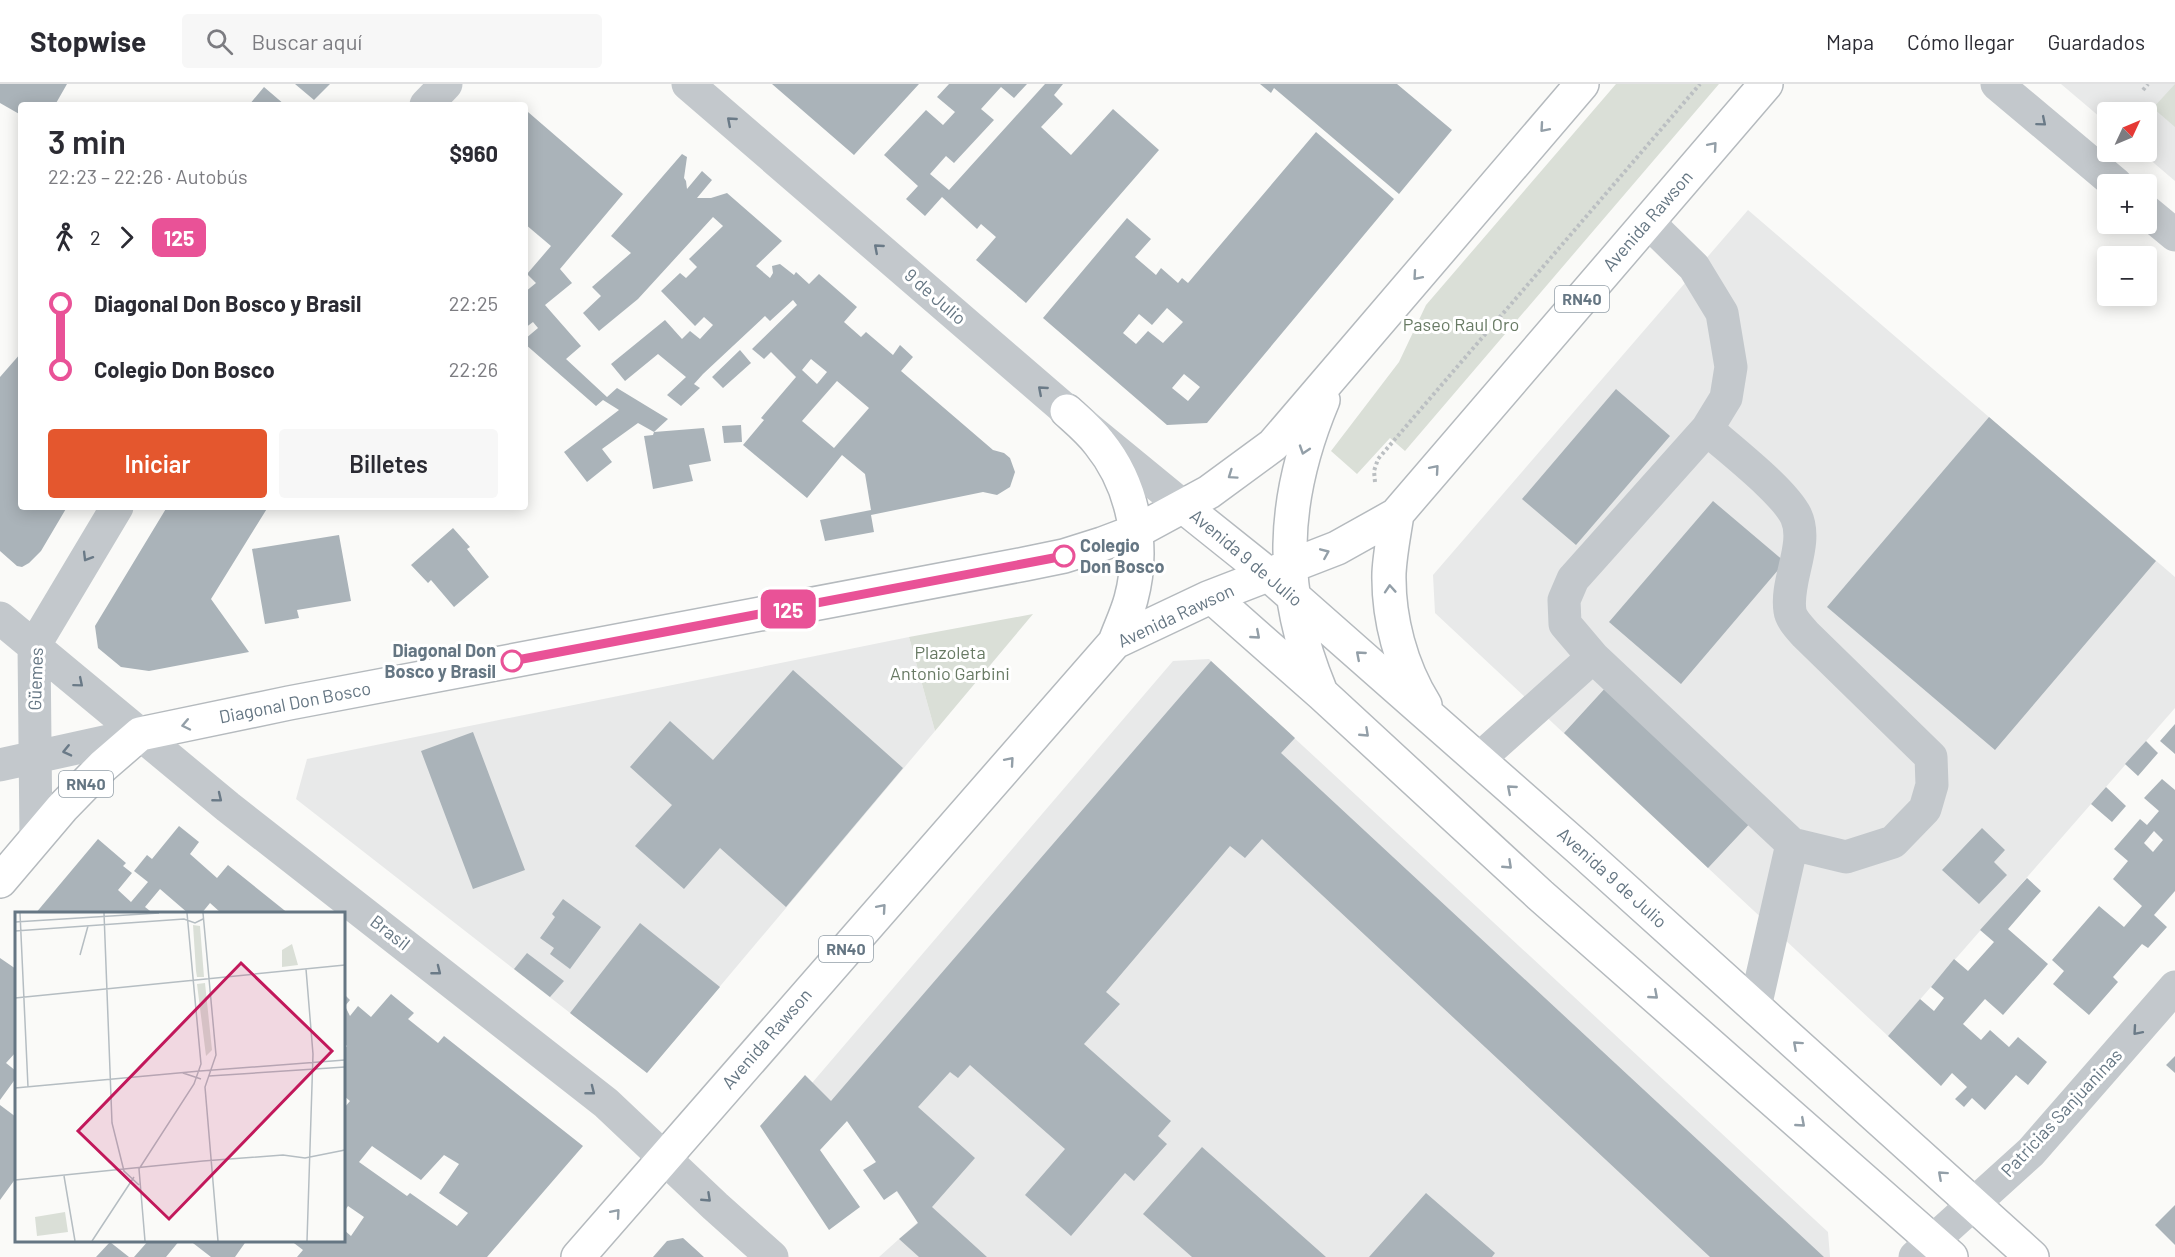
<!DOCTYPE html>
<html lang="es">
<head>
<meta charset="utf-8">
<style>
  body { margin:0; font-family:Barlow,sans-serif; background:#f7f7f7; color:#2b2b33; height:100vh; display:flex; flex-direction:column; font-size:22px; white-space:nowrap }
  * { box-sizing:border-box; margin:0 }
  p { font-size:20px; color:#7c7c81 }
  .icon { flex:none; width:33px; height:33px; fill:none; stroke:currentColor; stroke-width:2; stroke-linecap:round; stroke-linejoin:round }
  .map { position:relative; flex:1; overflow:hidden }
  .drawer { position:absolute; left:18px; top:18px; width:510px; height:408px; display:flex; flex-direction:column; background:#fff; border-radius:6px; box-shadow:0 3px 15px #0003 }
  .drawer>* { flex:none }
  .badge { padding:0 12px; border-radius:9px; font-size:21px; line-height:39px }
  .needle { width:39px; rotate:46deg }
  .fabs { position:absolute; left:2097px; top:18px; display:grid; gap:12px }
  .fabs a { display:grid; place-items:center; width:60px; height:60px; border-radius:6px; background:#fff; box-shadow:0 3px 15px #0003; font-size:30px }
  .map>.badge { position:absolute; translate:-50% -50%; box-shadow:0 0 0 3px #fff }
  .legs { display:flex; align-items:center; gap:9px; height:66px; padding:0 30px; font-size:20px }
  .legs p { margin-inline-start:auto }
  .overview { display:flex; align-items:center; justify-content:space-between; height:102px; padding:0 30px }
  h1 { font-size:33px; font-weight:600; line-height:45px }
  .action { display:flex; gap:12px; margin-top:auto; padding:12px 30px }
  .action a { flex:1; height:69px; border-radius:6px; background:#e4572e; color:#fff; font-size:24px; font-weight:600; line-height:69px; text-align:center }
  .action a+a { background:#f7f7f7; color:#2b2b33 }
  ul { padding:0 30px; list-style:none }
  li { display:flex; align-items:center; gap:21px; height:66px; font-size:22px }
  li i { display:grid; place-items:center; width:9px; height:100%; margin:0 8px; background:currentColor }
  li i::after { content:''; width:15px; height:15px; margin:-8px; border:4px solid; border-radius:50%; background:#fff }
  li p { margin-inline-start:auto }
  li:first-child i { background:linear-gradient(#0000 50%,currentColor 0) }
  li:last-child i { background:linear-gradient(currentColor 50%,#0000 0) }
  header { display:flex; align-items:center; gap:36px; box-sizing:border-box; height:84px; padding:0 30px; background:#fff; border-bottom:2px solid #e1e1e2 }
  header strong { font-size:28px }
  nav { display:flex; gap:33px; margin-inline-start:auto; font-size:21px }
  .search { width:420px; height:54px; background:#f7f7f7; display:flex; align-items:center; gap:15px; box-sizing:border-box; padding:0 21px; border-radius:6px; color:#7c7c81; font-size:22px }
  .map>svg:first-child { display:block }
  .built { fill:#e8e9e9 }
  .green { fill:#dadfd7 }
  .building { fill:#aab3b9; fill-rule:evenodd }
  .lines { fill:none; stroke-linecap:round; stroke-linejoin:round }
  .major-casing { stroke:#b5babe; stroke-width:36 }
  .path { stroke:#bbbfc2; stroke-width:4; stroke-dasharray:3 3; stroke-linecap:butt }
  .minor { stroke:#c3c8cc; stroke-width:33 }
  .major { stroke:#fff; stroke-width:33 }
  .oneway { stroke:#6a7a87 }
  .oneway2 { stroke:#939fa8 }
  .line-1-casing { stroke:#fff; stroke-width:14 }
  .line-1 { stroke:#e95297; stroke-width:9 }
  .stop-1-dot { fill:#fff; stroke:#e95297; stroke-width:3 }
  .labels { text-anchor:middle; stroke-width:6; stroke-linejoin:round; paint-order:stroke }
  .shield { fill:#fff; stroke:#939fa8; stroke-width:1.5 }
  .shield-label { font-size:16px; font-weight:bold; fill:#657683 }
  .street-label { font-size:18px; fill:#657683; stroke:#fff }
  .park-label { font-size:18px; fill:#687a64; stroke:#fff }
  .stop-label { font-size:18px; font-weight:bold; fill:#657683; stroke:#fff; text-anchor:start }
  .inset-road { fill:none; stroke:#b5bdc2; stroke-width:1.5 }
  .view { fill:#c2185b; fill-opacity:0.15; stroke:#c2185b; stroke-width:3 }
  .inset-edge { fill:none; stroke:#657683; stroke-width:3 }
</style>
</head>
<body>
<header>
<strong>Stopwise</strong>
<div class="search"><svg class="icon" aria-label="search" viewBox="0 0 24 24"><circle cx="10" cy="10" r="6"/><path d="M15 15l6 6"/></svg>Buscar aquí</div>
<nav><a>Mapa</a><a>Cómo llegar</a><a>Guardados</a></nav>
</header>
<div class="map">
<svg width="2175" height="1173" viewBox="0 0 2175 1173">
  <rect width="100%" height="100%" fill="#fafaf8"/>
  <path class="built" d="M2061,0h114v97l-34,-29h5v-40h-38l-1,11z
    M1748,126l427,367v131l-287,328 -453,-423 -2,-38z
    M909,553l26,94 -288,342 -351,-274 11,-40z
    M1209,575l619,573 2,25h-951l39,-35 -71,-101 -35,-38 361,-422z"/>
  <path class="green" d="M1616,0h103l-314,367 -15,-13 -33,36 -26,-23 68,-89 27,-57z
    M2175,0v43l-22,-19z
    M1033,530l-98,117 -26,-94z"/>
  <path class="building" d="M0,0h67l-12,21h-34v10l-21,-12z
    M295,0h35l-16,16z
    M772,0h147l-65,71z
    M949,0h78l-13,14 -13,-11 -20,22 13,11 -40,43 -8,-7 -16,18 19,16 96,-106h18l-9,11 9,9 -22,23 30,28 42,-46 46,41 -133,153 -50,-43 20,-23 -15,-13 -4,5 -35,-32 -17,19 -19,-17 12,-13 -34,-31 42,-45 17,15 12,-13 -18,-15z
    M1260,0h137l55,46 -53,64 -125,-106 -3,5z
    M264,3l21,18h-36z
    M528,28l95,82 -63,75 12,14 -27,22 36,41 -15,13 41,38 10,-9 51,31 -14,13 -16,-9 -36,26 10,13 -25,20 -23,-30 55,-42 -16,-10 -7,6 -71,-62v-5l13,-11 -5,-6 -8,6v-36l11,-9 -9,-9 24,-28 -26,-22v-109z
    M1316,48l78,67 -187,224 -40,2 -124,-107 84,-100 24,21 -16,18 21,18 5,-7 17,15 4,-5 6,5zM1167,224l16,14 -20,21 -15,-12 -12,13 -13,-11 16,-19 13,11zM1184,290l16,13 -12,14 -16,-13z
    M682,70l5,3 -3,21 2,3 1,8 15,-18 10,9 -15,18h14l16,-5 55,48 -26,25 14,12 3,-5 -1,-7 8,-2 14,11 2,-3 13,12 10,-10 38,33 -13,15 17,15 5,-5 27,23 7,-10 13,12 -12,14 92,79 11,3 6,5 5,14 -5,15 -13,8 -14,-3 -112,23 3,17 -49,9 -5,-21 51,-10 -6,-36 -23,-19 -35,43 -64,-53 21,-25 -3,-2 35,-41 -25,-25 -7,7 -12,-10 45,-44 -4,-5 -23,21 -5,-5 -62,58 -9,10 6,4 -19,18 -14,-11 19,-18 -28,-23 -33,27 -14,-17 54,-44 17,19 8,-8 10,8 13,-14 -9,-8 -9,9 -34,-35 19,-18 6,5 11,-11 -8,-8 34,-33 -10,-9 -75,82 -39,32 -16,-18 18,-17 -9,-9 39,-34 -20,-17zM811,275l16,13 -10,12 -15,-14zM837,297l32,27 -35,40 -32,-27z
    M740,266l11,13 -28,25 -11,-11z
    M21,269v154h46l-26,44 -12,12 -7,4 -5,-1 -17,-15v-174z
    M1616,305l54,47 -94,109 -54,-46z
    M1989,333l167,144 -161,189 -168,-143z
    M741,341l1,17 -18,1 -2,-17z
    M704,344l7,33 -22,4 4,16 -40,8 -9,-53 9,-1 1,-3z
    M1713,417l72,61 -104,122 -72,-62z
    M167,423h101l-57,92 38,53 -100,19 -28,-4 -23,-19 -3,-22z
    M453,444l17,19 -3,2 22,28 -35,30 -23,-27 -3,3 -17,-18z
    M339,451l12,66 -54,9 2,8 -34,6 -13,-75z
    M1211,577l84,77 -14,15 543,504h-114l-448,-418 -17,19 -15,-12 -124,146 14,12 -36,40 87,77 -13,15 9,8 -33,37 -9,-8 -54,63 -46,-41 40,-46 -95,-84 -12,13 -8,-6 -32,35 57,51 -43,49 55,50h-68l-20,-18 19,-16 -21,-32 -13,9 -21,-30 13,-8 -29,-41 -27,29 40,57 -31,23 -69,-104 45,-51 26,26z
    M793,586l110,98 -117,139 -66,-59 -36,41 -49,-43 37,-41 -42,-38 40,-46 43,39z
    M1608,601l146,134 -46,49 -144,-135z
    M2175,640v30l-15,-13z
    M473,648l52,138 -52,19 -52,-138z
    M2146,657l12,12 -20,23 -13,-12z
    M2162,695l13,11v101l-21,24 13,12 -19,21 -6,-4 -29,33 5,5 -29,33 -36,-31 11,-13 -12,-11 47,-54 25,21 18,-21 -29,-27 15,-18 -14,-12 26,-30 7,6 12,-14 -15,-13zM2154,747l9,9 -10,12 -9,-9z
    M2106,703l20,19 -14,16 -21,-18z
    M179,742l20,16 -9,12 27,24 11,-13 61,49h-71l2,-2 -10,-9 -9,11h-12l-29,-25 -15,18 9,7h-119l63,-75 28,24 -3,3 9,7 -14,17 13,12 17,-20 -14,-11 13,-16 5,4z
    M1982,744l23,22 -11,12 13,13 -28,29 -37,-34z
    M2027,794l14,13 -33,38 40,35 -45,51 -18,-16 -22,25 18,16 9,-10 19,17 9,-10 29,25 -19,23 -12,-10 -31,35 -13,-12 -8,9 -9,-8 12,-12 -15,-14 -11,13 -53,-50 32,-37 14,12 10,-13 -13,-11 23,-28 14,12 26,-29 -14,-12z
    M563,815l38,28 -31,42 -20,-15 4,-6 -14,-10 15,-21 -3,-3z
    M640,839l80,64 -73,86 -77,-60z
    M527,869l37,28 -14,16 -36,-28z
    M0,874l16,11v83l-10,11 10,8v7l-16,22z
    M344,910l6,6 -5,6 5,10 8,-10 13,11 20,-23 23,19 -6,6 30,24 6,-7 139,110 -96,111h-190l6,-7 -13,-10h54v-10l7,6 13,-19 -16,-11 -4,6v-104l6,-7 -6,-5v-46l3,-4 -3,-3zM372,1062l49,34 23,-25 15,9 -20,29 29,20 -11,13 -47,-33 -3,3 -48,-34z
    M2175,972v17l-9,-8z
    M0,1021l16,12v61l-16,22z
    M1202,1063l124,110h-134l-49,-43z
    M1426,1109l69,60 -3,4h-123z
    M2175,1121v40l-20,-20z
    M683,1154l21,19h-51l14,-16z
    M149,1156h31l-14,17h-32z
    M189,1156h58l-12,17h-24z
    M110,1158l19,15h-33z"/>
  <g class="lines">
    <g class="major-casing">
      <path id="major" d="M1067,327c11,10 23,20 32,32 35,43 46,104 32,156 -4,15 -11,29 -16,43
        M1184,423l85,68 312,275 451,407
        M1397,430c-3,20 -7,39 -8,59 -1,45 12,94 36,132
        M1212,513l110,97 218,201 411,362
        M1320,606c-42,-101 -39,-190 3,-290
        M0,797l62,-73 41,-42 37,-32 149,-31 736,-139 39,-8 38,-12 37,-14 70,-38 64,-47 309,-361
        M578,1173l537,-615 93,-44 129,-50 59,-33 370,-431"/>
    </g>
    <path class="path" d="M2143,6l5,-6
      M1375,398l-1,-11 4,-12 322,-375"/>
    <path class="minor" d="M688,0l379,327 117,96
      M1997,0l119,100
      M426,21l20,-21
      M2146,127l29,24
      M1648,138l46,45 28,46 9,54 -5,31 -19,31 -134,150 -9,21 1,24 28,33 199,187 54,13 47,-15 32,-33 7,-24 -1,-28 -126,-123c-5,-6 -14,-15 -15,-23 -5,-30 19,-67 6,-95 -13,-26 -66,-66 -89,-87
      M0,534l228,189 378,296 109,103 57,51
      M1478,676l115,-103
      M0,681l140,-31
      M36,754l-2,-192 83,-139
      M1755,923l37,-163
      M1915,1173l116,-105 144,-165"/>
    <use href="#major" class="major"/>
  </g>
  <defs><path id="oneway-chevron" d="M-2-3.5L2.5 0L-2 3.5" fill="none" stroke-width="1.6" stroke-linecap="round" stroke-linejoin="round" transform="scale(1.5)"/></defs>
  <g class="oneway">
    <use href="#oneway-chevron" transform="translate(731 37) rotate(-139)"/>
    <use href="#oneway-chevron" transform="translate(2042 38) rotate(40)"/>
    <use href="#oneway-chevron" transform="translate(878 164) rotate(-139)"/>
    <use href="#oneway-chevron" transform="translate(1042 306) rotate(-139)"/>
    <use href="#oneway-chevron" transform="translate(87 473) rotate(121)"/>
    <use href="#oneway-chevron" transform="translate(79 599) rotate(40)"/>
    <use href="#oneway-chevron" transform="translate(67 667) rotate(167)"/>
    <use href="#oneway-chevron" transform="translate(218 714) rotate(39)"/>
    <use href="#oneway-chevron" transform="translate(437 887) rotate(38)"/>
    <use href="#oneway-chevron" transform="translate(2137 947) rotate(131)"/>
    <use href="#oneway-chevron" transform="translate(591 1007) rotate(38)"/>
    <use href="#oneway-chevron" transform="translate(707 1114) rotate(43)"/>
  </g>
  <g class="oneway2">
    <use href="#oneway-chevron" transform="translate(1544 44) rotate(131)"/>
    <use href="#oneway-chevron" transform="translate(1713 62) rotate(-49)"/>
    <use href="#oneway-chevron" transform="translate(1417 192) rotate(131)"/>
    <use href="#oneway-chevron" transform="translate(1304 366) rotate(108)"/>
    <use href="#oneway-chevron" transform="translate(1435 385) rotate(-49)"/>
    <use href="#oneway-chevron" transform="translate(1232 391) rotate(145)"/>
    <use href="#oneway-chevron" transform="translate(1325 469) rotate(-23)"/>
    <use href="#oneway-chevron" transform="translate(1390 505) rotate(-94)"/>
    <use href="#oneway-chevron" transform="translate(1256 551) rotate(41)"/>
    <use href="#oneway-chevron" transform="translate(1360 571) rotate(-139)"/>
    <use href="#oneway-chevron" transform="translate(186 641) rotate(168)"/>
    <use href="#oneway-chevron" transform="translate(1365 649) rotate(43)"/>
    <use href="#oneway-chevron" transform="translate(1010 677) rotate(-49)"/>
    <use href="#oneway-chevron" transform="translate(1511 705) rotate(-139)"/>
    <use href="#oneway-chevron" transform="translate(1508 781) rotate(43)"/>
    <use href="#oneway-chevron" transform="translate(882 824) rotate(-49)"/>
    <use href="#oneway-chevron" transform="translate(1654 911) rotate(41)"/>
    <use href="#oneway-chevron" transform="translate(1797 961) rotate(-138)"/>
    <use href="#oneway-chevron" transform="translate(1801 1039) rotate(41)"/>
    <use href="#oneway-chevron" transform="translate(1942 1091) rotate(-138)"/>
    <use href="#oneway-chevron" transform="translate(616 1129) rotate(-49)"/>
  </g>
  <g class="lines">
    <g class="line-1-casing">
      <path id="line-1" d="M512,577l552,-105"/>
    </g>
    <use href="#line-1" class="line-1"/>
  </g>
  <g class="stop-1-dot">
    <circle cx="1064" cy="472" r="10"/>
    <circle cx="512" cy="577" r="10"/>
  </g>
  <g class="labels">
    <g class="shield">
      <rect x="1555" y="202" width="54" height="26" rx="4.5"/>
      <rect x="59" y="687" width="54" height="26" rx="4.5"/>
      <rect x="819" y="852" width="54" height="26" rx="4.5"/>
    </g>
    <g class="shield-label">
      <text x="1582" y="221">RN40</text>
      <text x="86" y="706">RN40</text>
      <text x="846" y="871">RN40</text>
    </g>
    <g class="street-label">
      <text transform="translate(1648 137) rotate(-49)" y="6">Avenida Rawson</text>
      <text transform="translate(935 213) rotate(41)" y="6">9 de Julio</text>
      <text transform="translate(1246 474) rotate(40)" y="6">Avenida 9 de Julio</text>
      <text transform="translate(1176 532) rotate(-25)" y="6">Avenida Rawson</text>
      <text transform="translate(36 595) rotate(-88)" y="6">Güemes</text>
      <text transform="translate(295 619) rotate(-11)" y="6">Diagonal Don Bosco</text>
      <text transform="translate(1612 794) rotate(42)" y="6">Avenida 9 de Julio</text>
      <text transform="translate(390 849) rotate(38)" y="6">Brasil</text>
      <text transform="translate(767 955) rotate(-49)" y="6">Avenida Rawson</text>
      <text transform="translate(2062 1029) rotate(-47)" y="6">Patricias Sanjuaninas</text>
    </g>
    <g class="park-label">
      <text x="1461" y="247">Paseo Raul Oro</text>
      <text x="950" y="575">Plazoleta<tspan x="950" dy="21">Antonio Garbini</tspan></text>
    </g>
    <g class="stop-label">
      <text x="1080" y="468">Colegio<tspan x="1080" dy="21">Don Bosco</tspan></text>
      <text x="496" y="573" text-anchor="end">Diagonal Don<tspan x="496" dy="21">Bosco y Brasil</tspan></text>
    </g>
  </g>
  <g transform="translate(15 828)">
    <rect width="330" height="330" fill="#fafaf8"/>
    <path d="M178,13l7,1 4,51h-7l-1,-6zM277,32l6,21 -16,2v-17zM190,71l7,67 -6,6 -9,-72zM50,300l3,20 -31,4 -2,-19z" fill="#dadfd7"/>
    <path class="inset-road" d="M5,1l8,174M89,1l8,210 12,48 15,14M188,1l13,142 -11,32 13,154M0,10l144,-9M0,19l169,-12 11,4 8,-4M65,43l8,-29M291,57l7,85 -6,187M0,86l330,-33M185,159l145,-11M168,161l18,6M194,164l136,-9M0,176l185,-17M49,264l11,65M0,268l188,-19 80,-6 22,3 40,-8M77,329l42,-64M130,329l-6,-72 55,-85 7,-20 -14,-151"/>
    <path class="view" d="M226,51l91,88 -163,168 -91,-88z"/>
    <rect width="330" height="330" class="inset-edge"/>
  </g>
</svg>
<div class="fabs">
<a><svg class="needle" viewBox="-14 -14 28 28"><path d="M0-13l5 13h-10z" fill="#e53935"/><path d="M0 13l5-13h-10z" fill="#7c7c81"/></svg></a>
<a>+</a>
<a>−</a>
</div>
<b class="badge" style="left:788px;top:525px;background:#e95297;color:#fff">125</b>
<section class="drawer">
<div class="overview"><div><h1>3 min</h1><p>22:23 – 22:26 · Autobús</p></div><b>$960</b></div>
<div class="legs"><svg class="icon" aria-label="walk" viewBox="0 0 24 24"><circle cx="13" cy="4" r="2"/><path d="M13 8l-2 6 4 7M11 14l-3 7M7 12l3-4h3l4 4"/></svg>2<svg class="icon" aria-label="forward" viewBox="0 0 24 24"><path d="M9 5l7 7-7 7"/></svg><b class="badge" style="background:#e95297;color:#fff">125</b></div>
<ul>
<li><i style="color:#e95297"></i><b>Diagonal Don Bosco y Brasil</b><p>22:25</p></li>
<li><i style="color:#e95297"></i><b>Colegio Don Bosco</b><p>22:26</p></li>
</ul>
<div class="action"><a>Iniciar</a><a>Billetes</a></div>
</section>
</div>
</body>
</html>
